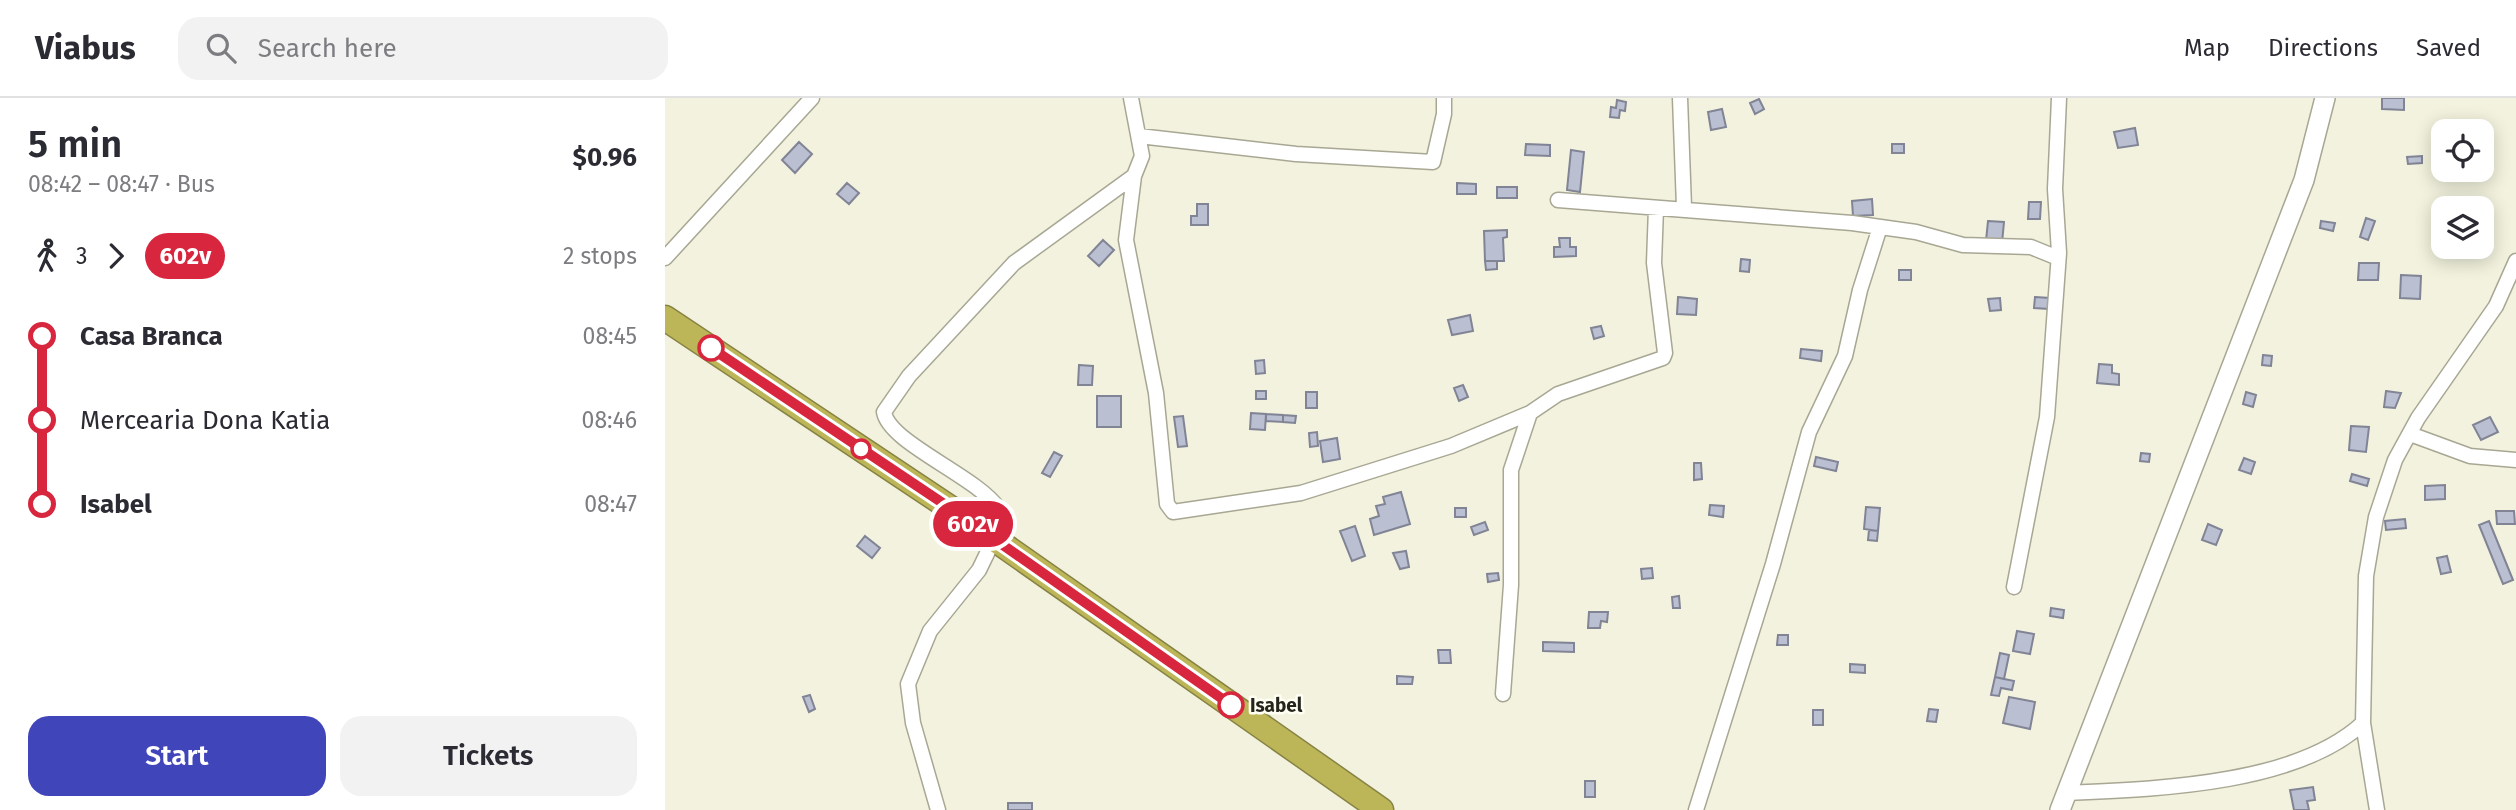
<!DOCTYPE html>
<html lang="en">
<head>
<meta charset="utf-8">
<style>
  body { margin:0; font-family:"Fira Sans",sans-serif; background:#f2f2f3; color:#2b2b33; height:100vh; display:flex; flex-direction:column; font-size:26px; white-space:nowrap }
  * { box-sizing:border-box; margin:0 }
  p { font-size:23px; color:#7c7c81 }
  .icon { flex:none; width:38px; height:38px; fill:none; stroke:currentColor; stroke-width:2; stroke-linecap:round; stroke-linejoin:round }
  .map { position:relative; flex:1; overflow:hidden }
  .sheet { display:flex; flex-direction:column; background:#fff; width:665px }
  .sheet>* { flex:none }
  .badge { padding:0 14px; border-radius:23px; font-size:24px; line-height:46px }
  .tools { position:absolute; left:1766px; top:21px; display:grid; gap:14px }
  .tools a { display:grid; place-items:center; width:63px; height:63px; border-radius:14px; background:#fff; box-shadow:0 4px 18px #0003; font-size:35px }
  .map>.badge { position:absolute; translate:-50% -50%; box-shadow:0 0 0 4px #fff }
  .legs { display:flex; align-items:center; gap:10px; height:77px; padding:0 28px; font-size:23px }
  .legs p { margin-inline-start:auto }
  .overview { display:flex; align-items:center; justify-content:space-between; height:119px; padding:0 28px }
  h1 { font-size:38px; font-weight:600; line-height:52px }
  .button { display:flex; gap:14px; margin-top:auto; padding:14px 28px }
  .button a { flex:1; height:80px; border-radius:21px; background:#4145ba; color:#fff; font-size:28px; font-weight:600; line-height:80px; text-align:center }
  .button a+a { background:#f2f2f3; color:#2b2b33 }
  ul { padding:0 28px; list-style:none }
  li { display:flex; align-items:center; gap:24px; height:84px; font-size:26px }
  li i { display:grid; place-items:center; width:10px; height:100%; margin:0 9px; background:currentColor }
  li i::after { content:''; width:18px; height:18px; margin:-9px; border:5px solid; border-radius:50%; background:#fff }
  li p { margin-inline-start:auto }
  li:first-child i { background:linear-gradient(#0000 50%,currentColor 0) }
  li:last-child i { background:linear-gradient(currentColor 50%,#0000 0) }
  header { display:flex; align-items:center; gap:42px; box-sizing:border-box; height:98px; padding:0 35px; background:#fff; border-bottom:2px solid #e1e1e2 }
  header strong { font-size:33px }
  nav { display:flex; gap:38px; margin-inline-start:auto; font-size:24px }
  .search { width:490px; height:63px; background:#f2f2f3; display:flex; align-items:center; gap:18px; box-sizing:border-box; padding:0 24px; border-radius:21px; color:#7c7c81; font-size:26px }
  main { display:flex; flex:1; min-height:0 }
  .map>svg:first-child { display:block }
  .building { fill:#babfd1; stroke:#808495; stroke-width:2 }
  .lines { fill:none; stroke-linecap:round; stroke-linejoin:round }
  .street-casing { stroke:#a8a794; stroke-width:17 }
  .secondary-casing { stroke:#a8a794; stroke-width:22 }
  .highway-casing { stroke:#878344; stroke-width:27 }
  .street { stroke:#fff; stroke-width:14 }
  .secondary { stroke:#fff; stroke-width:19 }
  .highway { stroke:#bcb658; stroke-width:24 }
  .line-1-casing { stroke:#fff; stroke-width:16 }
  .line-1 { stroke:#d7263d; stroke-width:10 }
  .stop-1-dot { fill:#fff; stroke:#d7263d; stroke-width:3.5 }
  .labels { text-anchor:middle; stroke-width:5; stroke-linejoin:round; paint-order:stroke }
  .stop-label { font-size:19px; font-weight:bold; fill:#25251e; stroke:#fffff3; text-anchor:start }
</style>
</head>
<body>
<header>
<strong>Viabus</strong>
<div class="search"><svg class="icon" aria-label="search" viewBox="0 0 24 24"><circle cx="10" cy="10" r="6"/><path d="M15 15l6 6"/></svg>Search here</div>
<nav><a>Map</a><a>Directions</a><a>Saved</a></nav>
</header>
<main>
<section class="sheet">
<div class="overview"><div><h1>5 min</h1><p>08:42 – 08:47 · Bus</p></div><b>$0.96</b></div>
<div class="legs"><svg class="icon" aria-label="walk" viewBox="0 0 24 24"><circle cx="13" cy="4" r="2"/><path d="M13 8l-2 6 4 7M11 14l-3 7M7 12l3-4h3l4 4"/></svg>3<svg class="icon" aria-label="forward" viewBox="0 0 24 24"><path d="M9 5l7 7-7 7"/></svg><b class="badge" style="background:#d7263d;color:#fff">602v</b><p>2 stops</p></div>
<ul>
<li><i style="color:#d7263d"></i><b>Casa Branca</b><p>08:45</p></li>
<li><i style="color:#d7263d"></i><span>Mercearia Dona Katia</span><p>08:46</p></li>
<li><i style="color:#d7263d"></i><b>Isabel</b><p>08:47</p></li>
</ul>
<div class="button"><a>Start</a><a>Tickets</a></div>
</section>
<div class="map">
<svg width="1851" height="712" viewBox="0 0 1851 712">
  <rect width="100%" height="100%" fill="#f2f2de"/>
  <path class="building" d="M1717,0h22v12l-22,-1z
    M1094,1l5,10 -9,5 -5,-11z
    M952,2l9,2 -1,9 -5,-1 -1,8 -9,-1 1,-10 5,1z
    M1057,11l4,18 -15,3 -3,-18z
    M1470,30l3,17 -20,3 -4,-16z
    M134,44l13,12 -17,19 -13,-13z
    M861,46l24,1v11l-25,-1z
    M1227,46h12v9h-12z
    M906,52l13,2 -4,40 -13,-2z
    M1757,58v7l-14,1 -1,-7z
    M182,85l12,10 -10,11 -12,-10z
    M792,85l19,1v10h-19z
    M832,89h20v11h-20z
    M1207,101l1,16 -20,1 -1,-15z
    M1364,104h12l-1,17h-12z
    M532,106h11v21h-17v-9h6z
    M1701,120l9,3 -7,19 -8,-3z
    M1323,123l16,1 -2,21 -16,-2z
    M1656,123l14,2 -2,8 -13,-3z
    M842,132v7l-4,1 1,23h-19l-1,-30z
    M894,140h11v9h6v9l-22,1v-10h6z
    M438,142l11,10 -15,16 -11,-10z
    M1076,161l9,1 -1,12 -9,-1z
    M820,163h12v8l-11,1z
    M1694,165h20l-1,17h-20z
    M1234,172h12v10h-12z
    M1736,177l20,1 -1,23 -20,-1z
    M1013,199l19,2 -1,16 -19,-1z
    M1370,199l15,1 -1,11 -15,-1z
    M1335,200l1,12 -11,1 -2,-12z
    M805,217l3,16 -21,4 -4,-15z
    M936,228l3,10 -10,3 -3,-11z
    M1136,251l21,2 -1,10 -21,-3z
    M1598,257l9,1 -1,10 -9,-1z
    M599,262l1,13 -9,1 -1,-13z
    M1434,266l13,1v8l7,1v11l-22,-2z
    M414,267l14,1 -1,19h-14z
    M798,287l5,12 -9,4 -5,-13z
    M591,293h10v8h-10z
    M1721,293l15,2 -6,15 -11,-1z
    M641,294h11v16h-11z
    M1581,294l10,3 -3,12 -10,-3z
    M432,298h24v31h-24z
    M586,315l15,1 -1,16 -15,-1z
    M601,316l17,1v7l-17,-1z
    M618,317l13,1 -1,7 -12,-1z
    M518,318l4,30 -9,1 -4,-30z
    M1825,319l8,15 -17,8 -8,-15z
    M1686,328l18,1 -3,25 -17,-2z
    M652,334l1,14 -8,1 -1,-14z
    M672,340l3,21 -17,3 -3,-21z
    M389,354l8,4 -12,21 -8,-4z
    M1476,355l9,1 -1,8 -9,-1z
    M1151,359l22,5 -2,9 -22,-5z
    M1579,360l11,4 -4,12 -12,-4z
    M1029,365h7l1,16 -8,1z
    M1687,376l17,5 -2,7 -17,-5z
    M1780,387v14l-20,1v-14z
    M736,394l9,32 -36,11 -4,-16 9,-3 -3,-10 9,-2 -2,-7z
    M1045,407l14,1 -1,11 -14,-2z
    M1201,409l14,1 -2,23 -14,-2z
    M790,410h11v9h-11z
    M1831,413h18l1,13h-18z
    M1740,421l1,9 -20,2 -1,-9z
    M1824,423l24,59 -10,4 -24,-59z
    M820,424l3,8 -14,5 -3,-8z
    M1543,426l14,6 -6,15 -14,-5z
    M690,428l10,30 -13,5 -12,-30z
    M1204,432l9,1 -1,10 -9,-1z
    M200,438l15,12 -8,10 -15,-12z
    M741,453l3,16 -9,2 -7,-16z
    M1782,458l4,16 -10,2 -4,-16z
    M987,470l1,10 -11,1 -1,-10z
    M833,475l1,7 -11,2 -1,-8z
    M1014,498l1,12h-7l-1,-11z
    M1386,510l13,2 -1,8 -13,-2z
    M924,514h19l-1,10 -6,-1 -1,7h-12z
    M1352,533l17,3 -4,20 -17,-3z
    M1113,537h10v10h-11z
    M878,544l31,1v9l-31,-1z
    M773,552h12l1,13h-12z
    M1335,555l9,2 -5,24 -9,-2z
    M1185,566l15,1v8l-15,-1z
    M732,578l16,1 -1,7h-15z
    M1330,579l19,4 -2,9 -11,-2 -2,8 -8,-1z
    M145,597l5,14 -6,3 -6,-15z
    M1344,599l26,5 -5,27 -27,-6z
    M1264,611l9,1 -2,12 -9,-1z
    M1148,612h10v15h-10z
    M920,683h10v16h-10z
    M1648,689l2,13 -8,1 2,9h-15l-4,-20z
    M343,705h24v7h-24z"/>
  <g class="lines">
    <g class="street-casing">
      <path id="street" d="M1015,0l4,109
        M474,38l157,18 137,8 11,-48v-16
        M469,78l-8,64 30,153 11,111 6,8 128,-19 150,-47 79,-33 28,-19 105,-36 2,-5 -11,-90 2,-55
        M893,102l294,23 64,9 47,13 68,2 27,11
        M0,160l147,-160
        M1745,336l60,22 46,4
        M1349,489l33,-170 12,-164 -4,-64 4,-91
        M838,596l8,-109v-115l19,-57
        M1402,695c89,-4 229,-8 296,-70
        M273,712l-25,-87 -5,-39 22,-53 49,-61 15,-31 4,-31c-22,-32 -109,-65 -114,-96l25,-36 105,-113 120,-87 8,-20 -11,-58
        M1031,712l77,-246 36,-132 36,-76 15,-66 20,-63
        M1712,712l-14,-87 3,-147 10,-59 19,-57 23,-42 78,-112 20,-45"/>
    </g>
    <g class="secondary-casing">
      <path id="secondary" d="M1395,712l244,-630 21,-82"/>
    </g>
    <g class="highway-casing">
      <path id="highway" d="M0,220l288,192 428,300"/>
    </g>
    <use href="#street" class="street"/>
    <use href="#secondary" class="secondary"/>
    <use href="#highway" class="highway"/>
  </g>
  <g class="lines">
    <g class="line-1-casing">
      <path id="line-1" d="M46,250l242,162 278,195"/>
    </g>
    <use href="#line-1" class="line-1"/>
  </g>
  <g class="stop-1-dot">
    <circle cx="46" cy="250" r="12"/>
    <circle cx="196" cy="351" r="9"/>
    <circle cx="566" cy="607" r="12"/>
  </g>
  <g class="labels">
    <g class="stop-label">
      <text x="585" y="614">Isabel</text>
    </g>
  </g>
</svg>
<div class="tools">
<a><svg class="icon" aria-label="locate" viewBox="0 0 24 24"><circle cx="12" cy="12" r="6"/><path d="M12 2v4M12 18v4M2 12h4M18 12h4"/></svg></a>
<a><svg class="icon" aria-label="layers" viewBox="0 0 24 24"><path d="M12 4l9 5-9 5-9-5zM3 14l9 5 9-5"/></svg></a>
</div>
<b class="badge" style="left:308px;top:426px;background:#d7263d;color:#fff">602v</b>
</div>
</main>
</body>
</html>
